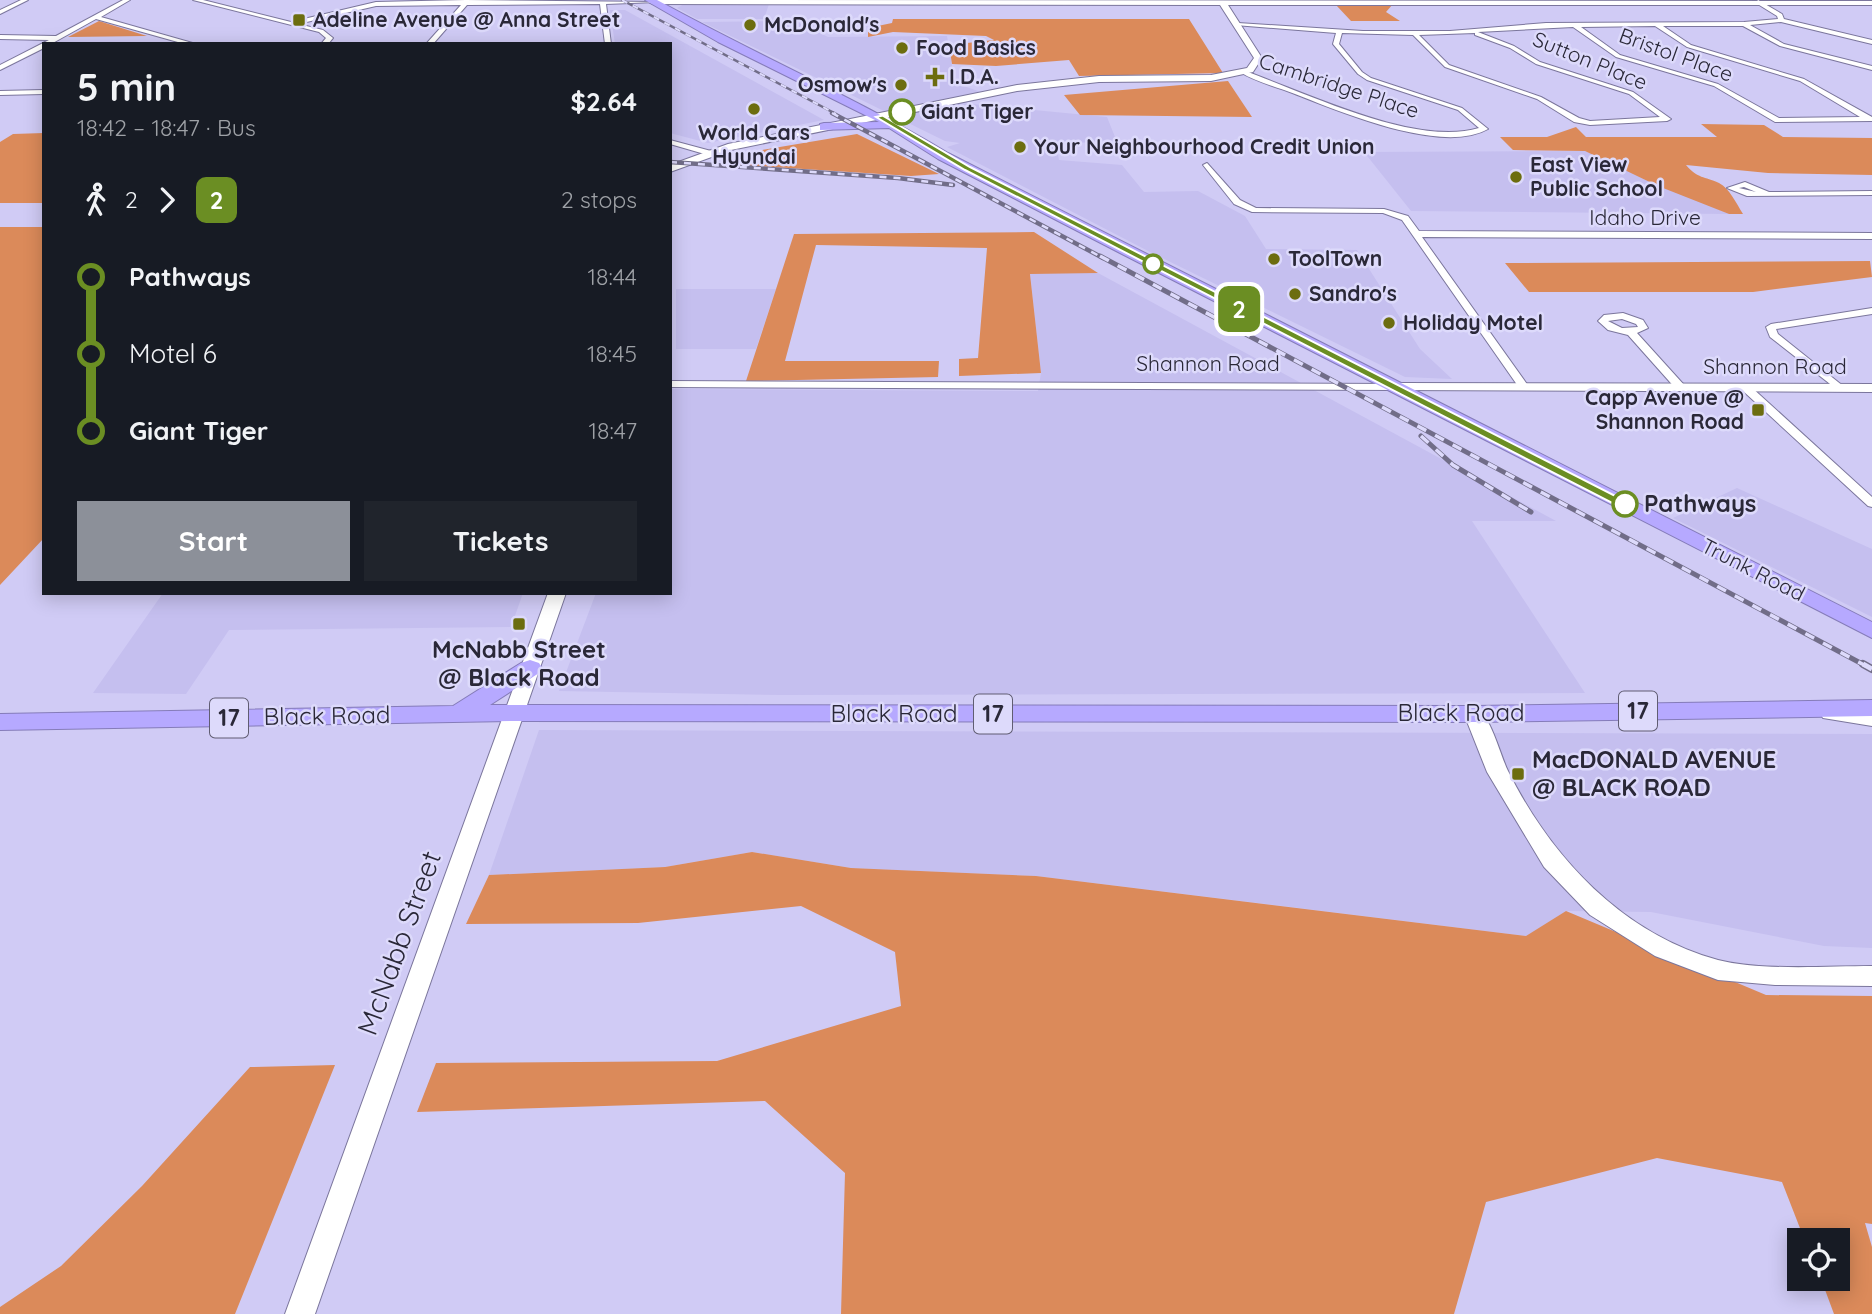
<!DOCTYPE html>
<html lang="en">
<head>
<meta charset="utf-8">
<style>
  body { margin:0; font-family:Quicksand,sans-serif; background:#20242c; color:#f1f3f6; height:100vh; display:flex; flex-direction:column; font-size:26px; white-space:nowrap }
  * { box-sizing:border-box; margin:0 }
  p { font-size:23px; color:#9ea1a6 }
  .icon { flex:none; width:38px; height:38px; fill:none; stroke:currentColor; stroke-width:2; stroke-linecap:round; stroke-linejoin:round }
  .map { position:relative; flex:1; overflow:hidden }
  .sheet { position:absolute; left:42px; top:42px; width:630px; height:553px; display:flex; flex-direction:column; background:#171b24; border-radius:0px; box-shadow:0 4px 18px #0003 }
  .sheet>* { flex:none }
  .badge { padding:0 14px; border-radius:10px; font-size:24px; line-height:46px }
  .buttons { position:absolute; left:1787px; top:1228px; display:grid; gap:14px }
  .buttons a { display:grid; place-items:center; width:63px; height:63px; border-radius:0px; background:#171b24; box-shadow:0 4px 18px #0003; font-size:35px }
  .map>.badge { position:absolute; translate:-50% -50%; box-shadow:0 0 0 4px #fff }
  .legs { display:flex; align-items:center; gap:10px; height:77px; padding:0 35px; font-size:23px }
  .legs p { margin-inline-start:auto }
  .summary { display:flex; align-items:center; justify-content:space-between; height:119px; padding:0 35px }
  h1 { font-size:38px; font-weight:700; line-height:52px }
  .cta { display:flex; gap:14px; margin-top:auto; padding:14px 35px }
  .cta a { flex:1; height:80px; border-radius:0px; background:#8c9099; color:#fff; font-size:28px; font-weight:700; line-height:80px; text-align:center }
  .cta a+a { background:#20242c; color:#f1f3f6 }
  ul { padding:0 35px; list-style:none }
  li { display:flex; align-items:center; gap:24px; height:77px; font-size:26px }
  li i { display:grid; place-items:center; width:10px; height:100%; margin:0 9px; background:currentColor }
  li i::after { content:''; width:18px; height:18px; margin:-9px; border:5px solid; border-radius:50%; background:#171b24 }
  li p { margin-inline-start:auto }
  li:first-child i { background:linear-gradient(#0000 50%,currentColor 0) }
  li:last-child i { background:linear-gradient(currentColor 50%,#0000 0) }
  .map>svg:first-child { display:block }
  .built { fill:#c5bfef }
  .green { fill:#db8a5a }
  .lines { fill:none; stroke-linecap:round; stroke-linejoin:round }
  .street-casing { stroke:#7b769c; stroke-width:2 }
  .secondary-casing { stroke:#7b769c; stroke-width:2 }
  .highway-casing { stroke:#857cb9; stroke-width:2 }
  .street { fill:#fff; fill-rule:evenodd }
  .secondary { fill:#fff; fill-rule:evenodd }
  .highway { fill:#b6a9ff; fill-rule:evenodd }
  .rail-far3-casing { stroke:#716d88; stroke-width:2.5 }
  .rail-far2-casing { stroke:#716d88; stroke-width:4.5 }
  .rail-far1-casing { stroke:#716d88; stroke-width:5 }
  .rail-casing { stroke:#716d88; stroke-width:8 }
  .rail-far3 { stroke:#dddafb; stroke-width:2; stroke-dasharray:6; stroke-linecap:butt }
  .rail-far2 { stroke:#dddafb; stroke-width:2.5; stroke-dasharray:7; stroke-linecap:butt }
  .rail-far1 { stroke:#dddafb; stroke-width:3.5; stroke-dasharray:10; stroke-linecap:butt }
  .rail { stroke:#dddafb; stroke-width:5; stroke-dasharray:15; stroke-linecap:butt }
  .line-1 { fill:#6b8e23; stroke:#fff; stroke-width:2 }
  .poi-dot { fill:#6c6d0f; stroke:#dddafb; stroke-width:2.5 }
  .stop-1-dot { fill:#fff; stroke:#6b8e23; stroke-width:3.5 }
  .labels { text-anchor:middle; stroke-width:5; stroke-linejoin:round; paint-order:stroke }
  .far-poi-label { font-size:21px; font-weight:bold; fill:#2a2838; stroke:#dddafb; text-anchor:start }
  .far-street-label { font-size:21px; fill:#2a2838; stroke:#dddafb }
  .far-stop-label { font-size:21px; font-weight:bold; fill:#2a2838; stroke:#dddafb; text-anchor:start }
  .shield { fill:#dddafb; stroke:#605d72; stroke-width:2 }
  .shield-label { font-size:23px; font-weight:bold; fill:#2a2838 }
  .stop-label { font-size:24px; font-weight:bold; fill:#2a2838; stroke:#dddafb; text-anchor:start }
  .poi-label { font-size:24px; font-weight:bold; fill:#2a2838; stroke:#dddafb }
  .street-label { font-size:24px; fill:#2a2838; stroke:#dddafb }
  .near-street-label { font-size:28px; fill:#2a2838; stroke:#dddafb }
</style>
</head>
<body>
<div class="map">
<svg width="1872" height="1314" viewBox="0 0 1872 1314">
  <rect width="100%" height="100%" fill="#d0cbf5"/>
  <path class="built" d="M684,4h85l-5,15h-67l-20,-11z
    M610,10h15l199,110 -116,23 -38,-10v-89h-55z
    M795,21l33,16 119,-1 8,47 26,9 -95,20 -184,-90z
    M961,103l146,14 10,25 -61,1 3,17 63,5 22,27 54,-1 47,25 21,33 91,1 63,99 32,30 -47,-2 -253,-124 -205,-106 13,-4 -15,-2 -49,-24z
    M1585,151l144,63 -318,-3 -47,-59z
    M1030,273h68l458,248h-84l113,172 -804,2 -222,-4 37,-98h74v-204l368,2 3,-18z
    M676,289h100l-20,60h-80z
    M1737,488l135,61v68l-199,-99z
    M163,593h360l-12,34 -282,3 -43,64 -93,-1z
    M539,730l1333,4v214l-48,-2 -173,-34 -85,-1 -39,25 -491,-60 -185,-8 -99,-16 -87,15 -176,8z"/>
  <path class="green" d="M1393,4l-7,8 14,9h-49l-15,-16z
    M893,19h296l34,54 -144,3 -10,-16 -73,6 -44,-2 -3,-19 45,-5 -8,-4 -93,-4 -25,5v-9l24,-5z
    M99,21l48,15 -79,1z
    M1228,81l24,36 -172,-2 -16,-20z
    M1701,124l63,1 19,12 89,1v37l-104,-2 -82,-8c12,14 18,11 33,18 11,6 17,20 24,31h-14l-71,-28 -73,-35 -72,-1 -13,-13h47l29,-10 10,10h131z
    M44,133v70h-44v-61l13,-8z
    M857,134l82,40 -28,2 -184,-12 12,-10z
    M0,227h44v311l-44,47z
    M1034,232l64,41 -68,1 11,99 -82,3v-17l19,-1 9,-110 -171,-3 -31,116h154l-1,16 -192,4 48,-147z
    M1870,261l2,16 -119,15h-224l-24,-29z
    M752,852l99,16 185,8 490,60 40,-25 200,84 106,1v228l-7,-1 7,24v67h-38l-13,-35h17v-38h-33l-23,-59 -125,-24 -171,44 -32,112h-613l4,-141 -80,-72 -348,11 19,-49 281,-2 184,-55 -6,-54 -94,-46 -163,17 -172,1 23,-49 176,-8z
    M335,1065l-100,249h-235v-7l61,-41 81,-80 108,-119z"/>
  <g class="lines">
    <g class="street-casing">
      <path id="street" d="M21,0h7l-28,14v-4z
        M123,0h7l-29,17 95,27h-11l-89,-25 -45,25h-7v4l-44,22v-5l49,-25 -49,-1v-4l56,1z
        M193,0h10l88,22 85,-20 90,-2 190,2 -50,2 5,40h-6l-5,-40 -133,1 -34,39h-7l35,-39 -85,1 -78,18 25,6 10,8 -5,6h-7l5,-6 -7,-6z
        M1758,0l24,14 2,5 88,21v4l-91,-22 -31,3 34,19 88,22v4l-92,-24 -37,-20h-80l28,19 113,34 68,38v4l-97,1 -61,-36 -98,-29 -43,-30 -95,5 36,14 26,16 93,30 38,27 -4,2 -77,4 -16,-3 -37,-23 -92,-32 -32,-32 -71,-2 -3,11 23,28 9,6 91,30 26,21c-46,26 -147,-17 -193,-35 -18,-7 -39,-12 -55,-22l5,-1c62,22 170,76 234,57l-21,-18 -91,-30 -9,-6 -25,-30 3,-11 -101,-8 3,-2 125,8h87l96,-8 198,-1 34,-3 -1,-3 -21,-13zM1655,26l32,21 113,34 60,36 -81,1 -61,-34 -98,-29 -39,-28zM1475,33v2l35,13 26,16 93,30 31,23 -70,4 -11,-3 -38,-21 -92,-32 -30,-30z
        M44,90v4l-44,1v-4z
        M670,140l41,11 1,2 -4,2 -38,-11z
        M1207,163l33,37 16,8 128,1 24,7 11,15 453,2v6l-450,-2 107,150 -5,3 -4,-1 -118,-169 -19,-7 -131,-1 -18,-8 -31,-39z
        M1745,182l24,10 103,-1v4l-125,1 -20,-8zM1744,187l12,5 -17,-4z
        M1872,308v6l-96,15 2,5 65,52 1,2 -5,3 -69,-54 -4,-10 5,-3z
        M1623,313l20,7 5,8 -11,5 48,53v4h-8l-49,-55 -20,-5 -10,-9 6,-6zM1622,319l14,5 2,3 -16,1 -14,-7z
        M670,381l727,3 5,3 -5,3 -727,-3z
        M1746,385l4,1 122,111v10l-4,-1 -126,-116v-4z"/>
    </g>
    <g class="secondary-casing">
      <path id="secondary" d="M652,0l1220,1v4h-644l34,53 -9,14 -42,9 -112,1 -82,9 -286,59 -61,22v-7l58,-21 289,-59 82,-9 112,-1 36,-7 7,-10 -34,-53 -567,-1 -4,-2z
        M1398,383l474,1v8l-479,-2 -2,-3z
        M548,593h18l-251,721h-30z
        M1830,706l42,6v14l-49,-8 -3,-5 3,-5z
        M1474,707c16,5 26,48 34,64 43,86 114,163 210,189 43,11 109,6 154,6v20l-97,-1 -57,-5 -63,-24 -65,-41 -46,-48 -57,-95 -23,-58z"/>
    </g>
    <g class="highway-casing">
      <path id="highway" d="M645,0h12c96,53 197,97 291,153l924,469v16l-750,-384 -184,-95 -49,-31 -69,2v-6l4,-1 55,-1 -161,-80z
        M530,660l9,3 3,5 -3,5 -49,32 984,1 398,-6v16l-398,6 -961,-1 -513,9v-16l453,-8 68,-43z"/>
    </g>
    <use href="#street" class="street"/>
    <use href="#secondary" class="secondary"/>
    <use href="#highway" class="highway"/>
    <g class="rail-far3-casing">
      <path id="rail-far3" d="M622,0l214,114"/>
    </g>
    <g class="rail-far2-casing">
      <path id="rail-far2" d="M832,113l271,145
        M670,162l228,16 55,7"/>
    </g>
    <g class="rail-far1-casing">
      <path id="rail-far1" d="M1100,256l766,410
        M1421,436l32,29 78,47"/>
    </g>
    <g class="rail-casing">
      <path id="rail" d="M1863,664l9,5"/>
    </g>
    <use href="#rail-far3" class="rail-far3"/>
    <use href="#rail-far2" class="rail-far2"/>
    <use href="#rail-far1" class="rail-far1"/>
    <use href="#rail" class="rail"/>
  </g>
  <path class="line-1" d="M904,111v2l-19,4 85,50 661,337 -11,3 -655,-337 -89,-53z"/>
  <g class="poi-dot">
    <rect x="292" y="13" width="14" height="14" rx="3.5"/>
    <circle cx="750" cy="25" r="7"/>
    <circle cx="902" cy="48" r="7"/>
    <path d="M931.5 66.5h7v7h7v7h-7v7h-7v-7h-7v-7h7z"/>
    <circle cx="901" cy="85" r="7"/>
    <circle cx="754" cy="109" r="7"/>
    <circle cx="1020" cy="147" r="7"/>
    <circle cx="1516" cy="177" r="7"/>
    <circle cx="1274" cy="259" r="7"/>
    <circle cx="1295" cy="294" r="7"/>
    <circle cx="1389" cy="323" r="7"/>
    <rect x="1751" y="403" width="14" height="14" rx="3.5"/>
    <rect x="512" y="617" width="14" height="14" rx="3.5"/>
    <rect x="1511" y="767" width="14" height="14" rx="3.5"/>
  </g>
  <g class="stop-1-dot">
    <circle cx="902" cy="112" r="12"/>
    <circle cx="1153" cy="264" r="9"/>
    <circle cx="1625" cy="504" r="12"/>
  </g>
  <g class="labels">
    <g class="far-poi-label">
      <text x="313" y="27">Adeline Avenue @ Anna Street</text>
      <text x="764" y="32">McDonald's</text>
      <text x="916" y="55">Food Basics</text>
      <text x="949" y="84">I.D.A.</text>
      <text x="887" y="92" text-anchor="end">Osmow's</text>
      <text x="754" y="140" text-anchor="middle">World Cars<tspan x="754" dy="24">Hyundai</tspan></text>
      <text x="1034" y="154">Your Neighbourhood Credit Union</text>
      <text x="1530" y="172">East View<tspan x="1530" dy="24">Public School</tspan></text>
      <text x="1288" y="266">ToolTown</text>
      <text x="1309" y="301">Sandro's</text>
      <text x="1403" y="330">Holiday Motel</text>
      <text x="1744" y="405" text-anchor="end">Capp Avenue @<tspan x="1744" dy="24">Shannon Road</tspan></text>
    </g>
    <g class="far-street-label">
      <text transform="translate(1676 55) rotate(20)" y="7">Bristol Place</text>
      <text transform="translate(1590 61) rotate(22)" y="7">Sutton Place</text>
      <text transform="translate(1339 86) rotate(18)" y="7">Cambridge Place</text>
      <text x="1645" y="225">Idaho Drive</text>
      <text x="1208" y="371">Shannon Road</text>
      <text x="1775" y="374">Shannon Road</text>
      <text transform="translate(1753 570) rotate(27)" y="7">Trunk Road</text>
    </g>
    <g class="far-stop-label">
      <text x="921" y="119">Giant Tiger</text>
    </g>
    <g class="shield">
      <rect x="1619" y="691.5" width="38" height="39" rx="5"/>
      <rect x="974" y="694.5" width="38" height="39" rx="5"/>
      <rect x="210" y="698.5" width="38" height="39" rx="5"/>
    </g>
    <g class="shield-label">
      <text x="1638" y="719">17</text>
      <text x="993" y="722">17</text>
      <text x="229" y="726">17</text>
    </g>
    <g class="stop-label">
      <text x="1644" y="512">Pathways</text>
    </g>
    <g class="poi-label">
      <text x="519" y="658">McNabb Street<tspan x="519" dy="28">@ Black Road</tspan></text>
      <text x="1532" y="768" text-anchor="start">MacDONALD AVENUE<tspan x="1532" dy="28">@ BLACK ROAD</tspan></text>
    </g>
    <g class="street-label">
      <text x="1461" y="721">Black Road</text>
      <text x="894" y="722">Black Road</text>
      <text transform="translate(327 716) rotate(-1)" y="8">Black Road</text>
    </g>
    <g class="near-street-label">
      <text transform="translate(399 943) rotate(-70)" y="10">McNabb Street</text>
    </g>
  </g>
</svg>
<div class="buttons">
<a><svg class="icon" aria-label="locate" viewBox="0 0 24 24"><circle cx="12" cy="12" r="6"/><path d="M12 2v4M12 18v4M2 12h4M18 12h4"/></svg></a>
</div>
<b class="badge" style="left:1239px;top:309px;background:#6b8e23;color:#fff">2</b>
<section class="sheet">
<div class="summary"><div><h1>5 min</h1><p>18:42 – 18:47 · Bus</p></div><b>$2.64</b></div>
<div class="legs"><svg class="icon" aria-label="walk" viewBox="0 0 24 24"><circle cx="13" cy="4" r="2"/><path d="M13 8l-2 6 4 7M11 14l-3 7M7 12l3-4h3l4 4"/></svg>2<svg class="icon" aria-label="forward" viewBox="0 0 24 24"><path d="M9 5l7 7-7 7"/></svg><b class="badge" style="background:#6b8e23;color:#fff">2</b><p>2 stops</p></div>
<ul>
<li><i style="color:#6b8e23"></i><b>Pathways</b><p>18:44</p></li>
<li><i style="color:#6b8e23"></i><span>Motel 6</span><p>18:45</p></li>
<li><i style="color:#6b8e23"></i><b>Giant Tiger</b><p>18:47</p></li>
</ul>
<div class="cta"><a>Start</a><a>Tickets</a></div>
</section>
</div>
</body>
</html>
